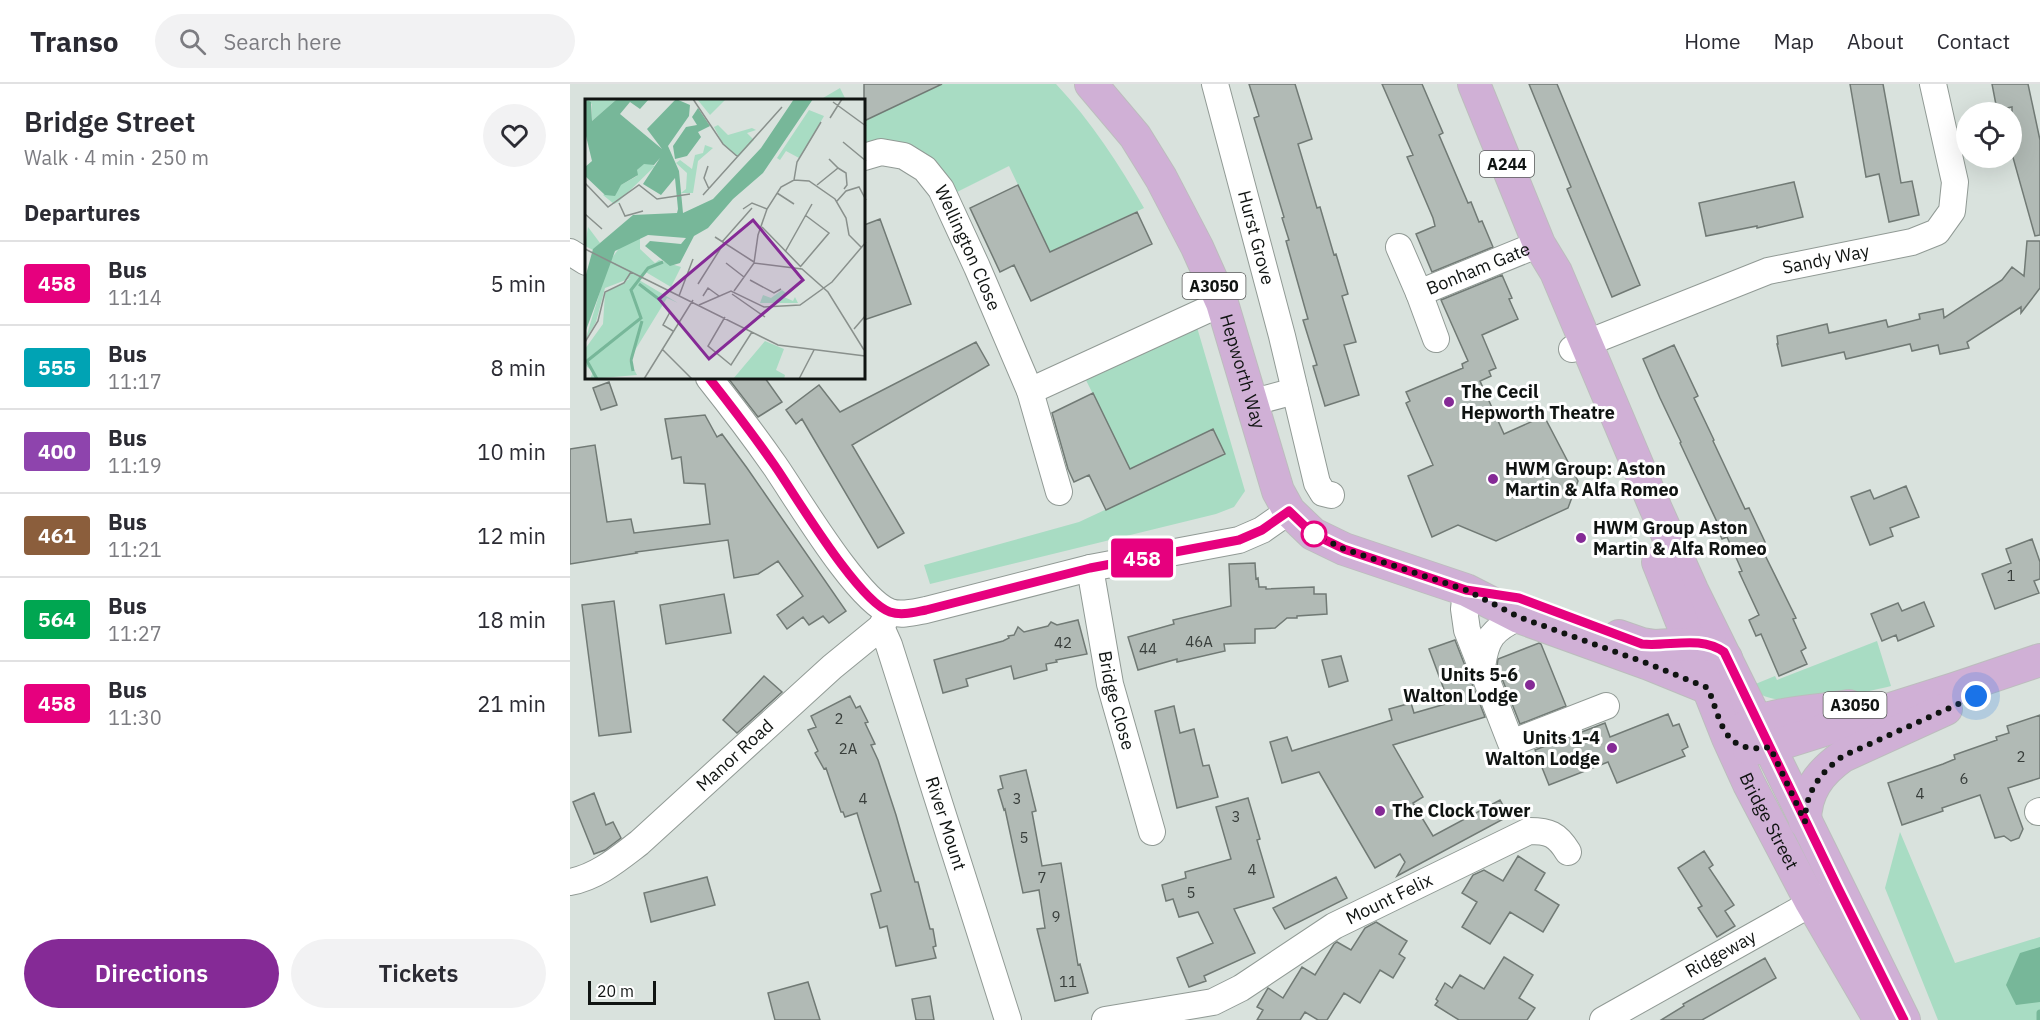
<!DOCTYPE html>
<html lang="en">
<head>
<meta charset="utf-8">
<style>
  body { margin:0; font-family:"IBM Plex Sans",sans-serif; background:#f2f2f3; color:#2b2b33; height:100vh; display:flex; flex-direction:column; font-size:22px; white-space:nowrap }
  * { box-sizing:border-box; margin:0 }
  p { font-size:20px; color:#7c7c81 }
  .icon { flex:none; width:33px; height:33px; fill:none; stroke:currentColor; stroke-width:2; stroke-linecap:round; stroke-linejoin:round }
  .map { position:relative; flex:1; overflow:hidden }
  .side { display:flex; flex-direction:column; background:#fff; width:570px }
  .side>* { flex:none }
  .badge { padding:0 12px; border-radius:4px; font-size:21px; line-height:39px }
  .controls { position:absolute; left:1386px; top:18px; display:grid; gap:12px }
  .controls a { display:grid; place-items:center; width:66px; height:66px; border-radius:50%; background:#fff; box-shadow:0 6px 24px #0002; font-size:30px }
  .scale { position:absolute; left:18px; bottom:15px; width:68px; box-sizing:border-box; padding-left:6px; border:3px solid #101412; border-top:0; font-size:16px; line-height:21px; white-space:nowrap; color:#101412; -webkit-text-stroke:4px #fff; paint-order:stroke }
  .you { position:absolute; width:30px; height:30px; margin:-15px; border:4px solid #fff; border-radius:50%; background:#1a73e8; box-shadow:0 0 0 9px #1a73e833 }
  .map>.badge { position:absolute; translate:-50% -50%; box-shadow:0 0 0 3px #fff }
  h2 { padding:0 24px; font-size:22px; line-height:54px }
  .round { display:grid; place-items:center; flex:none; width:63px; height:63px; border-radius:32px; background:#f2f2f3 }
  .overview { display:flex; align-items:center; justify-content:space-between; height:102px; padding:0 24px }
  h1 { font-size:28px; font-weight:600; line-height:45px }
  .action { display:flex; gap:12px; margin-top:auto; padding:12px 24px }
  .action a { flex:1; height:69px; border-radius:36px; background:#852a96; color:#fff; font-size:24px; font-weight:600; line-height:69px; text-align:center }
  .action a+a { background:#f2f2f3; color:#2b2b33 }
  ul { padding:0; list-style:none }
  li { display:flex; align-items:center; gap:18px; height:84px; padding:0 24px; border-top:2px solid #e1e1e2 }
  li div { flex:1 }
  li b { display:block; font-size:22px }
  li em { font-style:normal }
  li .badge { min-width:66px; font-weight:700; text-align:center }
  header { display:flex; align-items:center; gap:36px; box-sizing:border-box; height:84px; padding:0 30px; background:#fff; border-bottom:2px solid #e1e1e2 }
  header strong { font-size:28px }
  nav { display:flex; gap:33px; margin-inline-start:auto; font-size:21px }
  .search { width:420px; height:54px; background:#f2f2f3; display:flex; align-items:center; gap:15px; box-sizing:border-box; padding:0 21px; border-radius:33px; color:#7c7c81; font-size:22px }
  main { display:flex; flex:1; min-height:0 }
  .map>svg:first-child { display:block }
  .green { fill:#a8dcc3 }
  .water { fill:#77b799 }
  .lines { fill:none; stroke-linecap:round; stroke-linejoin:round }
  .stream { stroke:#77b799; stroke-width:7 }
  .building { fill:#b1bab5; stroke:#717a75; stroke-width:1.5 }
  .minor-casing { stroke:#919a95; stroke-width:28 }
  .major-casing { stroke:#bcbdbd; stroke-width:34 }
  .minor { stroke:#fff; stroke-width:26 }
  .major { stroke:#d0b0d6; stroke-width:32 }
  .line-casing { stroke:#fff; stroke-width:14 }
  .line { stroke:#e6007e; stroke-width:9 }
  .walk { stroke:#101412; stroke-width:6; stroke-dasharray:0 10.8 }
  .poi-dot { fill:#852a96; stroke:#fff; stroke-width:2 }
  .stop-dot { fill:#fff; stroke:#e6007e; stroke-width:3 }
  .labels { text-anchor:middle; stroke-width:6; stroke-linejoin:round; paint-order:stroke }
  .number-label { font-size:15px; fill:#383e3b }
  .shield { fill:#fff; stroke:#585a59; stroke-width:1.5 }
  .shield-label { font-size:16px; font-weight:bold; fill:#101412 }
  .street-label { font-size:18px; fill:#101412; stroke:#fff }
  .poi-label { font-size:18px; font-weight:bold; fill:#101412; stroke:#fff; text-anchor:start }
  .inset-river { fill:none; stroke:#77b799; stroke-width:3 }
  .inset-road { fill:none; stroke:#89908c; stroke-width:1.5 }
  .view { fill:#852a96; fill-opacity:0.15; stroke:#852a96; stroke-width:3 }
  .inset-edge { fill:none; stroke:#101412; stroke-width:3 }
</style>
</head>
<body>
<header>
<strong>Transo</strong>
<div class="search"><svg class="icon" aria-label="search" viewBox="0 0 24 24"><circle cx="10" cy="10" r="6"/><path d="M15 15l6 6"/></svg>Search here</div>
<nav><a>Home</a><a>Map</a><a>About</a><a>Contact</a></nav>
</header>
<main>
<section class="side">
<div class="overview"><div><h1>Bridge Street</h1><p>Walk · 4 min · 250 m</p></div><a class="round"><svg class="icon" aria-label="heart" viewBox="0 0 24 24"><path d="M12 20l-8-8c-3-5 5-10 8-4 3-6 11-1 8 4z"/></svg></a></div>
<h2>Departures</h2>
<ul>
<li><span class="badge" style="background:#e6007e;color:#fff">458</span><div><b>Bus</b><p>11:14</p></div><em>5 min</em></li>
<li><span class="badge" style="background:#00a3b4;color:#fff">555</span><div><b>Bus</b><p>11:17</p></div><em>8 min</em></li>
<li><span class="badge" style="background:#8e44ad;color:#fff">400</span><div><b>Bus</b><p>11:19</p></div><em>10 min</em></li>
<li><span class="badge" style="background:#8b5e3c;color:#fff">461</span><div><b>Bus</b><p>11:21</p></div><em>12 min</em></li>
<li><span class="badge" style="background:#00a651;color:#fff">564</span><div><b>Bus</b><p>11:27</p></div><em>18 min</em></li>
<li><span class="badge" style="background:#e6007e;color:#fff">458</span><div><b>Bus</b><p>11:30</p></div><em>21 min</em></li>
</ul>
<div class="action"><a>Directions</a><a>Tickets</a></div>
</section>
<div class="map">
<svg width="1470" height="936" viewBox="0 0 1470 936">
  <rect width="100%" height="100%" fill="#d9e2dd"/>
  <path class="green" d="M372,0h114c35,37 63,80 88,124l-94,44 -41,-86 -52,26 -20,-30 -33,-19 -40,8v-30z
    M270,4l6,12h-25l2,-2z
    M624,233l51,174 -11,16 -18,7 -286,70 -6,-19 155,-43 146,-68 -12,-25 -83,40 -50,-101z
    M1307,557l14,45c-27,7 -109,24 -132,7 -2,-2 -4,-5 -6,-8l22,-9 2,4z
    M1330,748l55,131 85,-26v83h-102l-53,-132z"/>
  <path class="water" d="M1470,863v55l-24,3 -10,-20 14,-32z"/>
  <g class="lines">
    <path class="stream" d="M1470,936v-7"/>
  </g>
  <path class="building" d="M294,0h78l-78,37z
    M679,0h46l17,55 -14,5 19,64 3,-1 14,48 2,-1 12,40 -6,2 14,46 -12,3 15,50 -34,11 -12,-40 4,-1 -14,-45 5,-1 -22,-78 3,-1 -7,-22 2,-1 -30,-99 5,-2z
    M812,0h40l21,49 -4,2 29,68 3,-1 8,20 3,-1 11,26 -61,25 -16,-38 19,-8 -2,-8 -26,-61 6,-2z
    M959,0h28l83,201 -28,12 -45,-108 4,-2z
    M1280,0h33l18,99 11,-2 7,34 -30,7 -10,-48 -13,3z
    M1422,0h36l12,56v95l-5,1 -23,-82v-47l-15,3z
    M1224,98l9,35 -46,11v-2l-51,10 -7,-33z
    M448,101l32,67 87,-40 15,32 -121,57 -17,-36 -14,7 -30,-64z
    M310,135l31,85 -47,16v-95z
    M1457,157h13v47l-19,25v-6l-54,35 2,6 -29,6 -2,-9 -26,6 -2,-7 -64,15 -2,-7 -62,14 -5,-22h1l-1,-8 50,-12 2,9 57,-13 2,7 32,-8 -1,-5 24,-5 1,9 58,-38 10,-13 12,9z
    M932,191l10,23 -3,1 9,20 -36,16 14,33 -7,3 2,5 -11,5 24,53 40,-18 34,65 -10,27 -72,33 -38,-16 -26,12 -24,-61 25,-11 -27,-62 4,-2 -4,-9 57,-24 -1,-4 6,-3 -27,-61z
    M406,258l13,23 -137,80 52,88 -26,15 -76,-129 -6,5 -10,-14 33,-25 21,27z
    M1104,261l24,51 -4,2 20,42 -1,1 32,68 4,-1 16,34 -5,3 36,73 -3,1 13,29 -5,3 6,13 -28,12 -18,-42 -5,2 -7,-16 10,-5 -20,-43 3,-1 -15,-34 -5,2 -7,-16 2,-1 -37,-79 1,-1 -21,-44 -17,-39z
    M158,294h37l17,24 -24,15z
    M39,298l8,23 -16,5 -8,-22z
    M523,309l37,76 83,-40 12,25 -119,56 -17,-35 -15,7 -6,-13 -16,-56z
    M135,331l12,22 5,-3 25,34 99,143 -17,12 -6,-7 -14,9 -6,-8 -16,12 -10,-14 26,-19 -25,-35 -20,13 -24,4 -6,-38 -92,12 1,1 -67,11v-115l25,-4 12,77 24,-3 3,14 76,-9 -5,-40 -21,-1 -3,-26 -9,2 -7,-40z
    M1336,402l13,31 -29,11 3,8 -23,9 -19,-48 19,-7 4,9z
    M1462,455l8,23v17l-6,2 5,12 -44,16 -13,-35 29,-11 -5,-14z
    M685,479l1,16 2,-1 1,9h7v2l48,-2v7h12l1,20 -30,2v2h-10l-12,10 -20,1v14l-31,1 1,7 -48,11v-3l-39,11 -10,-33 46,-13 -1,-4 58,-14 -2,-42z
    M154,510l7,39 -65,11 -6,-39z
    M44,517l17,131 -32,4 -17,-131z
    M1354,518l10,24 -36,15 -2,-6 -14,6 -11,-27 27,-11 4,8z
    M508,536l9,34 -31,6 1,2 -11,2 1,6 -33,9 -3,-13 -45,13 2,7 -25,7 -9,-33 69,-19 6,-3 -1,-2 6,-1 4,-8 6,5 24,-6 3,-4 6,3z
    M885,556l30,77 -92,28 30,52 -10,6 20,33 67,-36 9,16 -112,60 8,-14 -5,-8 -25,14 -56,-96 -37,11 -12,-41 17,-5 5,14 100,-31 -3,-11 22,-6 3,10 35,-10 -20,-54z
    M969,559l2,1 25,62 -46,18 -23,-58 1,-7z
    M771,572l7,25 -19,6 -7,-27z
    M194,592l18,16 -45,41 -14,-13z
    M280,612l6,12 4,-2 8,16 -3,1 10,21 -4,1 7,15 18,55 19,67h3l12,47h3l3,17 -3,1 3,11 -40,8 -9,-40 -7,2 -9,-34 10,-3 -24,-78 -12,4 -2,-5h-2l-15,-44 -2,1 -9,-16 3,-2 -10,-21 8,-3 -5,-11z
    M604,622l6,27 14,-4 9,37 6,-1 9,32 -41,11 -22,-97z
    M1098,630l5,12 6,-2 9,23 -6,3 3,6 -68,27 -9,-21 -59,23 -14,-35 70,-27 5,14z
    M1470,631v63l-32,10 15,41 -4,9 -8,3 -7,-5 -9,2 -15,-43 -38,13 1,3 -41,14 -14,-42 55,-19 12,-5 -1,-4 43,-15 -1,-3 13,-4 -2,-7z
    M456,686l10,41 -4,1 10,54 19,-3 17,102 2,-1 8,29 -33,8 -18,-72 8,-1 -6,-38 -16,3 -18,-84 -1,1 -6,-20 5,-2 -3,-12z
    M24,709l12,32 7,-3 8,16 -16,12 -11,4 -21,-52z
    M678,714l12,41 -3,1 17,57 -40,12 21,44 -51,23 2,5 -17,6 -12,-29 36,-15 -15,-31 -19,5 -6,-18 -7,2 -4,-16 24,-7 -1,-6 46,-13 -15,-52z
    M1134,767l9,14 -4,3 25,37 -9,6 10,15 -18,11 -19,-29 4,-2 -24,-38z
    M948,772l27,17 -10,17 24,15 -16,27 -33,-20 -20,32 -28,-17 15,-25 -15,-9 11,-18 11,-5 19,11z
    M137,793l8,28 -64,17 -7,-29z
    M766,793l11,21 -62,31 -12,-21z
    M806,838l31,19 -8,13 6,4 -12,20 -13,-8 -20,33 -16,-10 -17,27h-9l-13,-8 -5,8h-43l6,-10 -6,-3 11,-19 15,10 19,-31 13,8 19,-31 3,-2 14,8 14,-22z
    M934,873l29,18 -14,23 16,10 -8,12h-68l-24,-15 3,-4 -2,-2 9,-16 7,5 8,-13 24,14z
    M1195,874l11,20 -74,42h-41l23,-14 -1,-2z
    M238,898l12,38h-45l-7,-27z
    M360,912l4,24h-18l-4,-21z"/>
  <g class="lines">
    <g class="minor-casing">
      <g id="minor">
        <path id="s1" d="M645,0l67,252 35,147 6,10 8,2"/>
        <path id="s2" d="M294,73l17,-5 23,4 21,13 16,20 36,78 53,124 29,101"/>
        <path d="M829,163l20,46 17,46"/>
        <path d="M0,168l16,10"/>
        <path id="s3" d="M849,209l120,-49"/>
        <path id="s4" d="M1002,265l196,-78 144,-29 25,-10 15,-21 3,-29 -22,-98"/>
        <path d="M139,294c23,29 45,58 66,88 22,32 83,135 115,146 12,4 25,0 36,-2l164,-42 149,-28 23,-10 27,-19"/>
        <path d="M460,307l192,-88"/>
        <path d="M680,319l45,-12"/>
        <path id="s5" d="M520,484l20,116 42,148"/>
        <path d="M896,506l-2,19 3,21 44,113 95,-37"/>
        <path id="s6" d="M311,543l8,18 119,375"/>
        <path d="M912,583c4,-29 10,-37 37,-50"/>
        <path d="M1468,728l2,-1"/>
        <path id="s7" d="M0,798c27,-5 48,-23 69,-39l193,-176 49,-40 8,-15"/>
        <path id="s8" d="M535,936l108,-18 28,-14 93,-62 195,-95c20,0 28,3 39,21"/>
        <path id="s9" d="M1033,936l225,-126"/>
      </g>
    </g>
    <g class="major-casing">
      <g id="major">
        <path id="s10" d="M521,0l44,52 26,42 36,69 25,56 56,188 11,20 24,23 31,15 122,41 53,27 130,47 59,24h8l8,-4 3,-9 -1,-17"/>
        <path d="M904,0l65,160 17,28 100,237 36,81 212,430"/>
        <path id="s11" d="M1088,478l70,176 21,46 62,118 69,118"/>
        <path d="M1049,552l23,8 13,2 50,-3 6,2"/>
        <path d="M1171,646c20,-17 80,-19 108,-24"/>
        <path d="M1179,665l21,-2 184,-58 86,-29"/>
        <path d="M1235,738c0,-30 14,-49 38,-66l103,-47"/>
      </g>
    </g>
    <use href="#minor" class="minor"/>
    <use href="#major" class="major"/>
  </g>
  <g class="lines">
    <g class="line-casing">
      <path id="line" d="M139,294c23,29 45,58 66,88 22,32 83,135 115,146 12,4 25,0 36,-2l164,-42 149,-28 23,-10 27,-19 24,23 31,15 122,41 53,8 123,46c27,3 58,-9 82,8l114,236 66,132"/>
    </g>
    <use href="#line" class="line"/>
    <path class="walk" d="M744,450l30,15 122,41 53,27 130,47 59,24c14,35 15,67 62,59l35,75c0,-30 15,-49 38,-66l133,-60"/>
  </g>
  <g class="poi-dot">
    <circle cx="879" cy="318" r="6"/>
    <circle cx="923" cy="395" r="6"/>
    <circle cx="1011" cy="454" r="6"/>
    <circle cx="960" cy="601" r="6"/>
    <circle cx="1042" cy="664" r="6"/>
    <circle cx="810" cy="727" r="6"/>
  </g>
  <circle class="stop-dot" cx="744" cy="450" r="12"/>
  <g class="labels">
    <g class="number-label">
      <text x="1441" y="497">1</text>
      <text x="629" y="563">46A</text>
      <text x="493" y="564">42</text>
      <text x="578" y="570">44</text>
      <text x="269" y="640">2</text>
      <text x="278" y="670">2A</text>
      <text x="1451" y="678">2</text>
      <text x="1394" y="700">6</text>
      <text x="1350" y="715">4</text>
      <text x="293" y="720">4</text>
      <text x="447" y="720">3</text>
      <text x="666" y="738">3</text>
      <text x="454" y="759">5</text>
      <text x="682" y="791">4</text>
      <text x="472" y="799">7</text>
      <text x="621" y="814">5</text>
      <text x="486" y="838">9</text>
      <text x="498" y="903">11</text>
    </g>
    <g class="shield">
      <rect x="910" y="67" width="54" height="26" rx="4.5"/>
      <rect x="612.5" y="189" width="63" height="26" rx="4.5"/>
      <rect x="1253.5" y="608" width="63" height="26" rx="4.5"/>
    </g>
    <g class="shield-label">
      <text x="937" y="86">A244</text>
      <text x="644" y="208">A3050</text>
      <text x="1285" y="627">A3050</text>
    </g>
    <g class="street-label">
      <text dy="6" stroke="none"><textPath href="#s1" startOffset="159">Hurst Grove</textPath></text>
      <text dy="6" stroke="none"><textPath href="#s2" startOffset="156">Wellington Close</textPath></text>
      <text dy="6" stroke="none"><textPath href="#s4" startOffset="270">Sandy Way</textPath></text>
      <text dy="6" stroke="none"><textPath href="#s3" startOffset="64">Bonham Gate</textPath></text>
      <text dy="6" stroke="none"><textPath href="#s10" startOffset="328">Hepworth Way</textPath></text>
      <text dy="6" stroke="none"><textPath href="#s5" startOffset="135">Bridge Close</textPath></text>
      <text dy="6" stroke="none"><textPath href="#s7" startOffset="210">Manor Road</textPath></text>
      <text dy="6" stroke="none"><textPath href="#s11" startOffset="282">Bridge Street</textPath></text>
      <text dy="6" stroke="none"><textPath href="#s6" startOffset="207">River Mount</textPath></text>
      <text dy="6" stroke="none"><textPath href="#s8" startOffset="314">Mount Felix</textPath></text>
      <text dy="6" stroke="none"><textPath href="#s9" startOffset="135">Ridgeway</textPath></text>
    </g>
    <g class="poi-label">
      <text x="891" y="314">The Cecil<tspan x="891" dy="21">Hepworth Theatre</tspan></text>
      <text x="935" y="391">HWM Group: Aston<tspan x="935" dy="21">Martin &amp; Alfa Romeo</tspan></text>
      <text x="1023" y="450">HWM Group Aston<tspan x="1023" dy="21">Martin &amp; Alfa Romeo</tspan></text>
      <text x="948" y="597" text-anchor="end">Units 5-6<tspan x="948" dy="21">Walton Lodge</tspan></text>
      <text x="1030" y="660" text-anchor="end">Units 1-4<tspan x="1030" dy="21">Walton Lodge</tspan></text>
      <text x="822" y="733">The Clock Tower</text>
    </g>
  </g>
  <g transform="translate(15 15)">
    <rect width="280" height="280" fill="#d9e2dd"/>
    <path d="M1,0h31l-25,22v-17zM112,0h29l-16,16zM224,11l15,6 -19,34 -6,8 -13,-7 -6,9 -3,-2zM133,26l10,10 24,-7 4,2 -9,3 7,7 -16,17 -15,-13 -9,-17zM120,46l8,3 -15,13 -5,32h-12l5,-4 1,-16 -11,-10 4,-3 12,9 3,-14 8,-2zM60,63l10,4 -37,36 -4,2 -11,-9 34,-19v-6zM3,128l12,16 -7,7 -8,-4zM55,138v12l15,14 4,-3 22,7 -10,20 -27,-16 -5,9 39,23 -11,-5 -38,62 8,15 -47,4 3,-7 -8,-7v-16l18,-25 2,-31 26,-15 -26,10 -9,34 -11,19 24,-79 11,-15zM197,191l4,3 -8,10 6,-6 9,4 2,-4 3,6h-38l3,-8 8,3zM180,242l19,8 -8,21 9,5 -1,4h-51z" fill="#a8dcc3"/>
    <path d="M0,0l6,3 1,19 25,-22h32l-9,10 -10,-7 -10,12 42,35 -15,-20 29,-30 14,6 -1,11 -21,30 11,25 4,42 30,-14 48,-51 33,-49h19l-50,74 -30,26 -25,29 -14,8 -14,27 -10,3 -25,-20 5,-5 31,3 5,-6 -38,-3 -33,16 -30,82v-55l8,-29 40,-34 44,-2 1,-4 -3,-31 -14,17 -18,-11 17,-26 -6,7 -10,-1 -7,6 1,5 -17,10 -6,11 -10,-1 -20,-19v-9l7,-6 -7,-29zM113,9l12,18 -12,6 3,5 -14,19 -12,3 -2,-13 13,-19 11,-2 -5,-8z" fill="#77b799"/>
    <path class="inset-river" d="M54,185l21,16M48,272l-2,-11 11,-39M12,280l-10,-18 54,-43 -10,-28 17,-22 15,-6"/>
    <path class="inset-road" d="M108,0l30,45 15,13M248,3l33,24M245,19l12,-19M258,43l23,19M123,67l-4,12 5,11M253,69l8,5 1,12 -3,4M209,81l3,-18 24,-40M0,84l23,24 31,-22 18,14 33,-5M232,86l21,-17 -9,-9M192,94l17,11M118,96l79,-88M252,102l9,-10 13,-4 7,13M34,104l6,13 18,-5M158,110l9,-6 15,6M0,115l17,15M177,128l39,40M130,138l39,25M137,143l30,-34M0,150l32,16M200,153l27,-48M141,164l18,14M169,164l4,-28 9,-26 14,-22 13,-7 15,1 26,18 11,19 3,17 12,12M30,165l163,81 87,11M216,167l28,-33 -24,-18M165,181l24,13 7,-4M113,185l26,-41M149,192l20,-28 48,6 26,23 36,58M147,195l33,23M94,197l14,-37M118,197l5,-8 11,8M114,206l32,-14 33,16 36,-2 32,-23 34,-40M85,213l-7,13 10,6M140,218l-17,29 23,19 21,-33M269,230l12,-14M0,243l13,-21 7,-29 19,-9 7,-11M77,250l30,30M59,280l49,-79M214,280l15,-29"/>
    <path class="view" d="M168,121l50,60 -94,79 -50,-60z"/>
    <rect width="280" height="280" class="inset-edge"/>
  </g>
</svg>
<div class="controls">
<a><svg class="icon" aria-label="locate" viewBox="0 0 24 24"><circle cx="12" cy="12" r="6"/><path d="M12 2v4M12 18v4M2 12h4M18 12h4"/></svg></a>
</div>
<div class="scale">20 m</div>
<div class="you" style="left:1406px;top:612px"></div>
<b class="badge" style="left:572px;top:474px;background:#e6007e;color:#fff">458</b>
</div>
</main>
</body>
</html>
